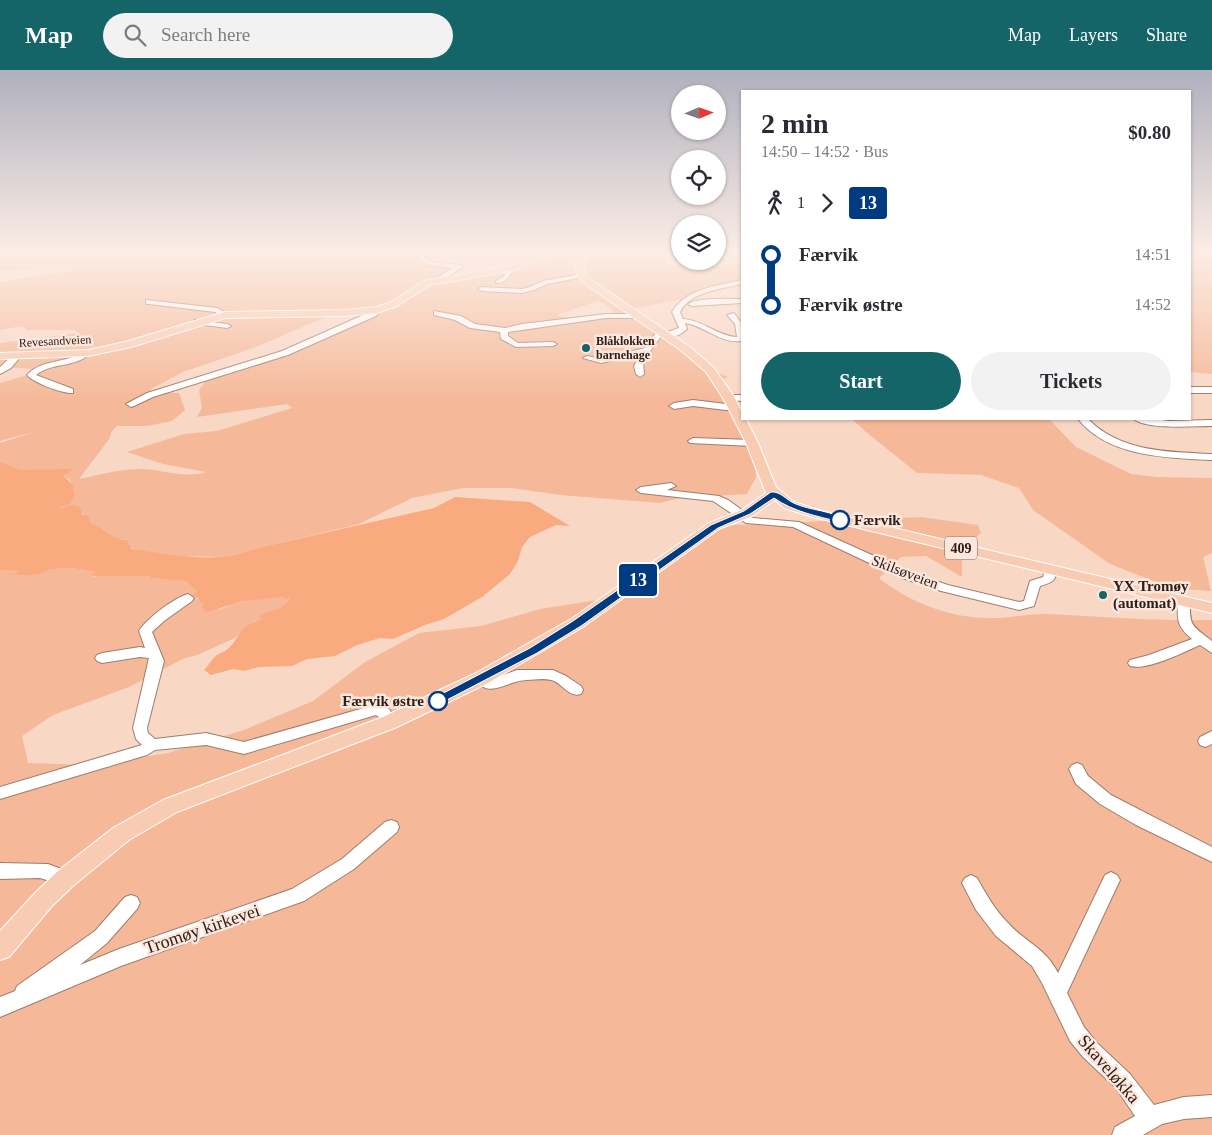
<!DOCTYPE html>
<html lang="en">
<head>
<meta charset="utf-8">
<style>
  body { margin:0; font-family:Georgia,serif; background:#f2f2f3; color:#2b2b33; height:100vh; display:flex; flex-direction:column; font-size:19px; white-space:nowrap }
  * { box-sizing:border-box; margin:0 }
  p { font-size:16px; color:#7c7c81 }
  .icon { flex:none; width:28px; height:28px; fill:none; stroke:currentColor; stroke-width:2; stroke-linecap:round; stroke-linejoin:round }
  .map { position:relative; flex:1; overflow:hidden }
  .sheet { position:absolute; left:741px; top:20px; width:450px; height:330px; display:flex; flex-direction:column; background:#fff; border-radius:0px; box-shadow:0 1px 4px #0004 }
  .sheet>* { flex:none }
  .badge { padding:0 10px; border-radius:4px; font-size:18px; line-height:32px }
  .needle { width:32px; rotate:88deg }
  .buttons { position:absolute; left:671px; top:15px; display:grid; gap:10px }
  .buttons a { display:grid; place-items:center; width:55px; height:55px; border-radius:50%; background:#fff; box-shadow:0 1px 4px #0004; font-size:25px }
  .map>.badge { position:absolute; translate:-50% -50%; box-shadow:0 0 0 2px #fff }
  .legs { display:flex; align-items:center; gap:8px; height:55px; padding:0 20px; font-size:16px }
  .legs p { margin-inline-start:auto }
  .overview { display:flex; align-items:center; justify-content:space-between; height:85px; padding:0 20px }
  h1 { font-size:28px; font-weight:800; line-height:38px }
  .button { display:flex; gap:10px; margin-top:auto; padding:10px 20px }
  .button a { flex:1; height:58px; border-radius:30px; background:#156467; color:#fff; font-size:20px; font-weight:800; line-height:58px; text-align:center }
  .button a+a { background:#f2f2f3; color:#2b2b33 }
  ul { padding:0 20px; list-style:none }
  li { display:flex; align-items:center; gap:18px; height:50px; font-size:19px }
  li i { display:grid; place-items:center; width:8px; height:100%; margin:0 6px; background:currentColor }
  li i::after { content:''; width:12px; height:12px; margin:-6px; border:4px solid; border-radius:50%; background:#fff }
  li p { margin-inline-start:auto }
  li:first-child i { background:linear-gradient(#0000 50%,currentColor 0) }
  li:last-child i { background:linear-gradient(currentColor 50%,#0000 0) }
  header { display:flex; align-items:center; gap:30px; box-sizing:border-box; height:70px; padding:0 25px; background:#156467; color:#fff }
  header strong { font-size:24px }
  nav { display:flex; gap:28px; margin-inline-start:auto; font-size:18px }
  .search { width:350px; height:45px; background:#f2f2f3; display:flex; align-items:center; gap:12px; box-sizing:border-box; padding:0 18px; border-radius:28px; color:#7c7c81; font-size:19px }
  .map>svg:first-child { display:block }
  .green { fill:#f5b999; fill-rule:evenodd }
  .water { fill:#f9aa7f }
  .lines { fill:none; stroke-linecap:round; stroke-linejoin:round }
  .minor-casing { stroke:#9c7d6c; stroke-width:2 }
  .major-casing { stroke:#fff; stroke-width:2 }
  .minor { fill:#fff; fill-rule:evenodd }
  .major { fill:#f8ccb3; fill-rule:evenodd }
  .line-1 { fill:#003b80; stroke:#fff }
  .poi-dot { fill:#156467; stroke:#fde7dd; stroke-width:2 }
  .stop-1-dot { fill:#fff; stroke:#003b80; stroke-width:2.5 }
  .labels { text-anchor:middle; stroke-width:5; stroke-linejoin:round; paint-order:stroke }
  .far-street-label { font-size:12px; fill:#2c2019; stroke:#fde7dd }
  .far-poi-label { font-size:12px; font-weight:bold; fill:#2c2019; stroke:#fde7dd; text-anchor:start }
  .shield { fill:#fde7dd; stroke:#6b5c54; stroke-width:1 }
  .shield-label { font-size:14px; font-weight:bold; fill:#2c2019 }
  .stop-label { font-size:15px; font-weight:bold; fill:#2c2019; stroke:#fde7dd; text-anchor:start }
  .street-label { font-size:15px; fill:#2c2019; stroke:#fde7dd }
  .poi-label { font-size:15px; font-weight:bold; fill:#2c2019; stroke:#fde7dd; text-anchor:start }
  .near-street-label { font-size:18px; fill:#2c2019; stroke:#fde7dd }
</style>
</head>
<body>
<header>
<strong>Map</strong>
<div class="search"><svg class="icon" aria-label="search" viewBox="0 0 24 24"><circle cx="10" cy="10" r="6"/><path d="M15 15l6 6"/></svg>Search here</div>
<nav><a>Map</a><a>Layers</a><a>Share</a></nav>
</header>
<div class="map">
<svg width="1212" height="1065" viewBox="0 0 1212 1065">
  <rect width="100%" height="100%" fill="#f9d7c5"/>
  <path class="green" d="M0,181h662l1,12 28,7 39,-5 12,-4v22l-59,16 -54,10 82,61 17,7 -5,2 -1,9 31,64 3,25 -9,17 -67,4 -20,5 -100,-8 -48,-7h-49l-51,10 -53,26 -88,21 -23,7 -27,5 -44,-1 -36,-5 -12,-4 -5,-8 -5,1 -16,-11 -13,-5 -6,-9 -13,-10 -11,4 -1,-2 14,-19 -3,-8 -6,-4 7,-6h-50l-21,-9v-18l37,-12 -37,10v-58l31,-9 2,-5 -33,-2v-24l79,-10 -5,-3h-47l-5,-4 -22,4v-48l75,-12 -1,-3 -74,4zM506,187l10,4 -12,7 -61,10 18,-12 -30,-3 -2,-4zM598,231l7,3 9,8c-18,6 -39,9 -58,3zM376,242l-132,56 -38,13 -7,9 3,18 -5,9 90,-13 5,4 -75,23 -33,3 -57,18 36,12 43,8c-21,7 -45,-3 -66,-3 -20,0 -41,6 -61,10l31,-41 1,-6 6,-6h30l25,-5 13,-11 -6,-17h-26l-2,-4 32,-17 73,-25 74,-32z
    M1190,181h22v123l-22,-2z
    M852,349h197l27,28 55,27 26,3 55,1v75l-9,4 8,34 -40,-3 -61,-24 -77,-54 -14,-22 -38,-13 -64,-2 -51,-41z
    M921,447l57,8 3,8 -19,17v27l-36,-21 -25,1 -22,21c30,24 71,40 109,40 20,1 40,-5 60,-4 55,3 109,7 164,6v515h-1212v-565h18l-1,2 -6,1c8,0 16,3 23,2 5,0 9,-4 15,-5 15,-3 30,-2 46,2l-2,5 11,-2 47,1v2l34,3 12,10 -4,5 2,2 26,11c18,-8 52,-16 70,-10l-8,9 -14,4 -7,9h-7l-20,17 -38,17 -14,4 -54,28 -76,28 -31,21 6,27 64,2 76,-12 76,-23 69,-29 52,-39 54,-29 62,-7 59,-17 58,-9 45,-23 69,-51z"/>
  <path class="water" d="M0,391l21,9 52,-1 -9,7 10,10 -1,3 2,6 -5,9 -10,3v2l11,-4 7,1 4,5 -1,3 9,3 1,7c12,2 22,16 35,16l6,9c29,4 59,10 89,8 18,-2 33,-8 50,-12l163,-37 21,-11 75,5 40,24 -14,-1 -26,12 -8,10 -4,14 -8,13 -28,23 -38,22 -19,6 -32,14 -13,-1 -23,7 -22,11 -28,3 -15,7 -34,1 -13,4 -12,-2 -22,6 -7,-5c5,-4 7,-11 13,-15 5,-3 9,-4 13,-8 13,-15 11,-23 32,-27l1,-1 -4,-2c12,-10 22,-3 31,-19l-5,1 -3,-2 -38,4 -38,11 -2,-1 -2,-6 3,-2h-4l-3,-5 -6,-2 5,-5 -12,-10 -35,-3 1,-2h-60l4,-4c-16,-4 -31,-5 -47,-2 -5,2 -9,5 -14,5 -8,1 -15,-1 -24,-1l7,-2 1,-2h-18z"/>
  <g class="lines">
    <g class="minor-casing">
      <path id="minor" d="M418,181h6v6l7,5 30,3 3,2 -21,12 -1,2h-4v-4l15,-9 -26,-3 -9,-7z
        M510,197l5,1c-5,7 -9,16 -19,15v-2l7,-4z
        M581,204l2,1v2l-36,7 -13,6 -12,3 -40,-2 -4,-2 4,-2 40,2 8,-2 13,-6z
        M742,210v4c-20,5 -51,7 -62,28l3,7c20,1 34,17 54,18l-2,-13 -8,-9 7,-2 8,11v17c-22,3 -37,-15 -57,-18l2,6c-6,6 -17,11 -25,6l-19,26 1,13 -4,3 -4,-3 -2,-8 6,-12 -39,9 -18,-5 4,-2 14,3 44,-11 13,-18h6v3l15,-5 -7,-16c14,-24 46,-26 70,-32z
        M742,229v4l-50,3 -4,-2c11,-7 40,-5 54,-5z
        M146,230l71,8 12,7 -4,2 -10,-5 -66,-8h-3z
        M374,238l7,2 -5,6 -88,39 -135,42 -19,9 -3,1 -5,-3 21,-11 135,-42 88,-39z
        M434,241l27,5 14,8 30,4 17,-4 84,-10h32l4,2 -4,2h-32l-98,14v4l10,7 35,-1 4,2 -4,2 -37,1 -15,-8 -1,-7 -30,-4 -15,-8 -21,-5z
        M194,250l33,4 4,2 -4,2 -30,-4 -4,-2z
        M82,282l7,2c-14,14 -37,8 -53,21l37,14v4c-10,1 -39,-10 -46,-18 14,-16 38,-11 55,-23z
        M14,284l7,2 -10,12 -11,6v-7z
        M1190,317h22v6h-22z
        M729,325h13v6l-16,-1 -1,-2z
        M693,330l41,5 5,3 -5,3 -41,-5 -19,3 -5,-3 5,-3z
        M1078,349h10c32,33 81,33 124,35v6c-45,-2 -104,-3 -134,-41z
        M1134,349h20l15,2 43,-1v6c-18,0 -65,4 -78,-7z
        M693,368l59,2 5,3 -5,3 -62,-3 -2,-2z
        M671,413l5,3 -9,4 52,6 9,4 25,18 46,4 108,49 41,14 71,17 5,-1 6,-20 13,-4 3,-10h8c6,13 -4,16 -14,19l-6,20 -15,4 -78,-19 -42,-14 -106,-50 -47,-4 -33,-22 -72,-8 -5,-3 5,-3z
        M188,524l6,4 -2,3 -28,20 -12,11 12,29 -17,67 1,5 7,6 51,-6 38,9 134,-38 11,5 8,13 -2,4c-12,4 -11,-6 -19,-11l-132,39 -38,-9 -51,5 -8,5 -147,44v-12l142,-42 -6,-6 -3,-11 16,-70 -9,-1 -38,6 -5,-2 -2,-3 2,-3 5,-2 38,-6 5,1 -6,-17c7,-12 35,-33 49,-37z
        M1184,528l6,4c-1,25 3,24 22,39v12l-12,-8c-16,7 -53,26 -70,21l-2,-3 2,-3 19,-5 43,-16c-15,-12 -15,-19 -14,-37z
        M517,600h36l13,6 15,10 2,4 -2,4c-13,4 -19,-12 -30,-14 -8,-2 -17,0 -24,0 -20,0 -39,21 -52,-2l2,-3 5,-2 10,6z
        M1212,661v13l-7,3 -5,-2 -2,-4 2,-4z
        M1077,693l5,2 6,11 23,19 101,52v15l-76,-37 -36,-21 -24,-20 -7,-15 3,-4z
        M391,750l6,2 2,5 -2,5 -43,37 -50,32 -183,65 -121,51v-20l15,-6 2,-5 78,-55 30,-34 6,-2 6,2 3,6 -3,6 -30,34 -27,22 39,-16 173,-60 50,-30 43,-37z
        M0,793l48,1 24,9 3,5 -3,5 -6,3 -26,-8 -40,1z
        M1111,802l6,3 3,5 -53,113 17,34 13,16 33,31 24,31 30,-8 28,-2v22l-28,2 -22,5 -19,11h-31l3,-8 20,-11 -19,-28 -33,-31 -13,-16 -28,-58 -10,-17 -36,-30 -20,-26 -14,-27 3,-5 6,-3 6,3c9,16 18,32 31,45 18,20 37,24 50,50l47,-98z"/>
    </g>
    <g class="major-casing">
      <path id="major" d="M553,181h12l-50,19 -85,15 -33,21 -20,7 -32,3 -119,2 -95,29 -43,9 -88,3v-6l88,-3 37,-8 100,-30 120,-2 31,-3 15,-5 33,-21 86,-15z
        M582,181h9l-8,13 4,13 103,70 24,21 21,30 7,15v6h4l12,24 18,44 18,15 28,9 390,92v10l-399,-96 -29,-9 -9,-8 -23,16 -33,13 -136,98 -95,56 -91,44 -220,85 -48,28 -55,45 -22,21 -43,51 -9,3v-29l36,-39 22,-21 55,-43 50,-28 220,-83 93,-44 95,-54 138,-96 33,-13 24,-17 -20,-50 -23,-45 -17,-26 -24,-21 -101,-70c-8,-12 -8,-19 1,-30z"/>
    </g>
    <use href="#minor" class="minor"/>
    <use href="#major" class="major"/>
  </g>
  <linearGradient id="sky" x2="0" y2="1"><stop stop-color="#afb0be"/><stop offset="0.55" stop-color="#fcede5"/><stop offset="1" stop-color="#fcede5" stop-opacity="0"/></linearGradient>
  <rect width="1212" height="330" fill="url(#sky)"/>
  <path class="line-1" d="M771,422c10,-1 16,9 25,12 13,6 38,7 49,16l-5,2c-23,-6 -46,-10 -66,-24l-24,16 -32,14 -137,98 -44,27 -96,50h-7l-2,-2 2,-3 96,-50 43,-27 138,-96 33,-14z"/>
  <g class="poi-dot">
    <circle cx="586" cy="278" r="5"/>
    <circle cx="1103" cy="525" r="5"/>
  </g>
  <g class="stop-1-dot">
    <circle cx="840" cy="450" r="9"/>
    <circle cx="438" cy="631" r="9"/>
  </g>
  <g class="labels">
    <g class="far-street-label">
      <text transform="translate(55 271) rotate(-3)" y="4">Revesandveien</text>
    </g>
    <g class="far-poi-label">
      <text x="596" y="275">Blåklokken<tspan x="596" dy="14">barnehage</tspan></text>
    </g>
    <rect class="shield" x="945" y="466.5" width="32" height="23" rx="4"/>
    <g class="shield-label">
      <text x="961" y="483">409</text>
    </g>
    <g class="stop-label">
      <text x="854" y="455">Færvik</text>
      <text x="424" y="636" text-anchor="end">Færvik østre</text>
    </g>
    <g class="street-label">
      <text transform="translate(905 502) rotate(21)" y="5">Skilsøveien</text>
    </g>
    <g class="poi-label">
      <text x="1113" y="521">YX Tromøy<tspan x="1113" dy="17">(automat)</tspan></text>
    </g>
    <g class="near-street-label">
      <text transform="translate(202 859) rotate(-19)" y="6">Tromøy kirkevei</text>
      <text transform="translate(1109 999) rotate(49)" y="6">Skaveløkka</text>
    </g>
  </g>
</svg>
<div class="buttons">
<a><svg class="needle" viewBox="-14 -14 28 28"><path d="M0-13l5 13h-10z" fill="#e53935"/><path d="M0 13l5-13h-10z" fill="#7c7c81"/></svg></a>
<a><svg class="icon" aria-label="locate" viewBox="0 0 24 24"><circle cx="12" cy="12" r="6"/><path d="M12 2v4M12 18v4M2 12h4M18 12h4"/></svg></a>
<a><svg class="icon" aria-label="layers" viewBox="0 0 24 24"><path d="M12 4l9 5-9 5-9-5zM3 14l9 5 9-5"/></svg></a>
</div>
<b class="badge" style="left:638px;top:510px;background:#003b80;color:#fff">13</b>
<section class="sheet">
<div class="overview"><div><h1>2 min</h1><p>14:50 – 14:52 · Bus</p></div><b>$0.80</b></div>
<div class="legs"><svg class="icon" aria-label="walk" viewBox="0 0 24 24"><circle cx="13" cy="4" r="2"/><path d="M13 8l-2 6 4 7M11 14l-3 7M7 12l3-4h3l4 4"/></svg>1<svg class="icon" aria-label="forward" viewBox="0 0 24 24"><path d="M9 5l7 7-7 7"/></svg><b class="badge" style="background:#003b80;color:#fff">13</b></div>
<ul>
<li><i style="color:#003b80"></i><b>Færvik</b><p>14:51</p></li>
<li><i style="color:#003b80"></i><b>Færvik østre</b><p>14:52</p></li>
</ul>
<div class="button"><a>Start</a><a>Tickets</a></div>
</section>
</div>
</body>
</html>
